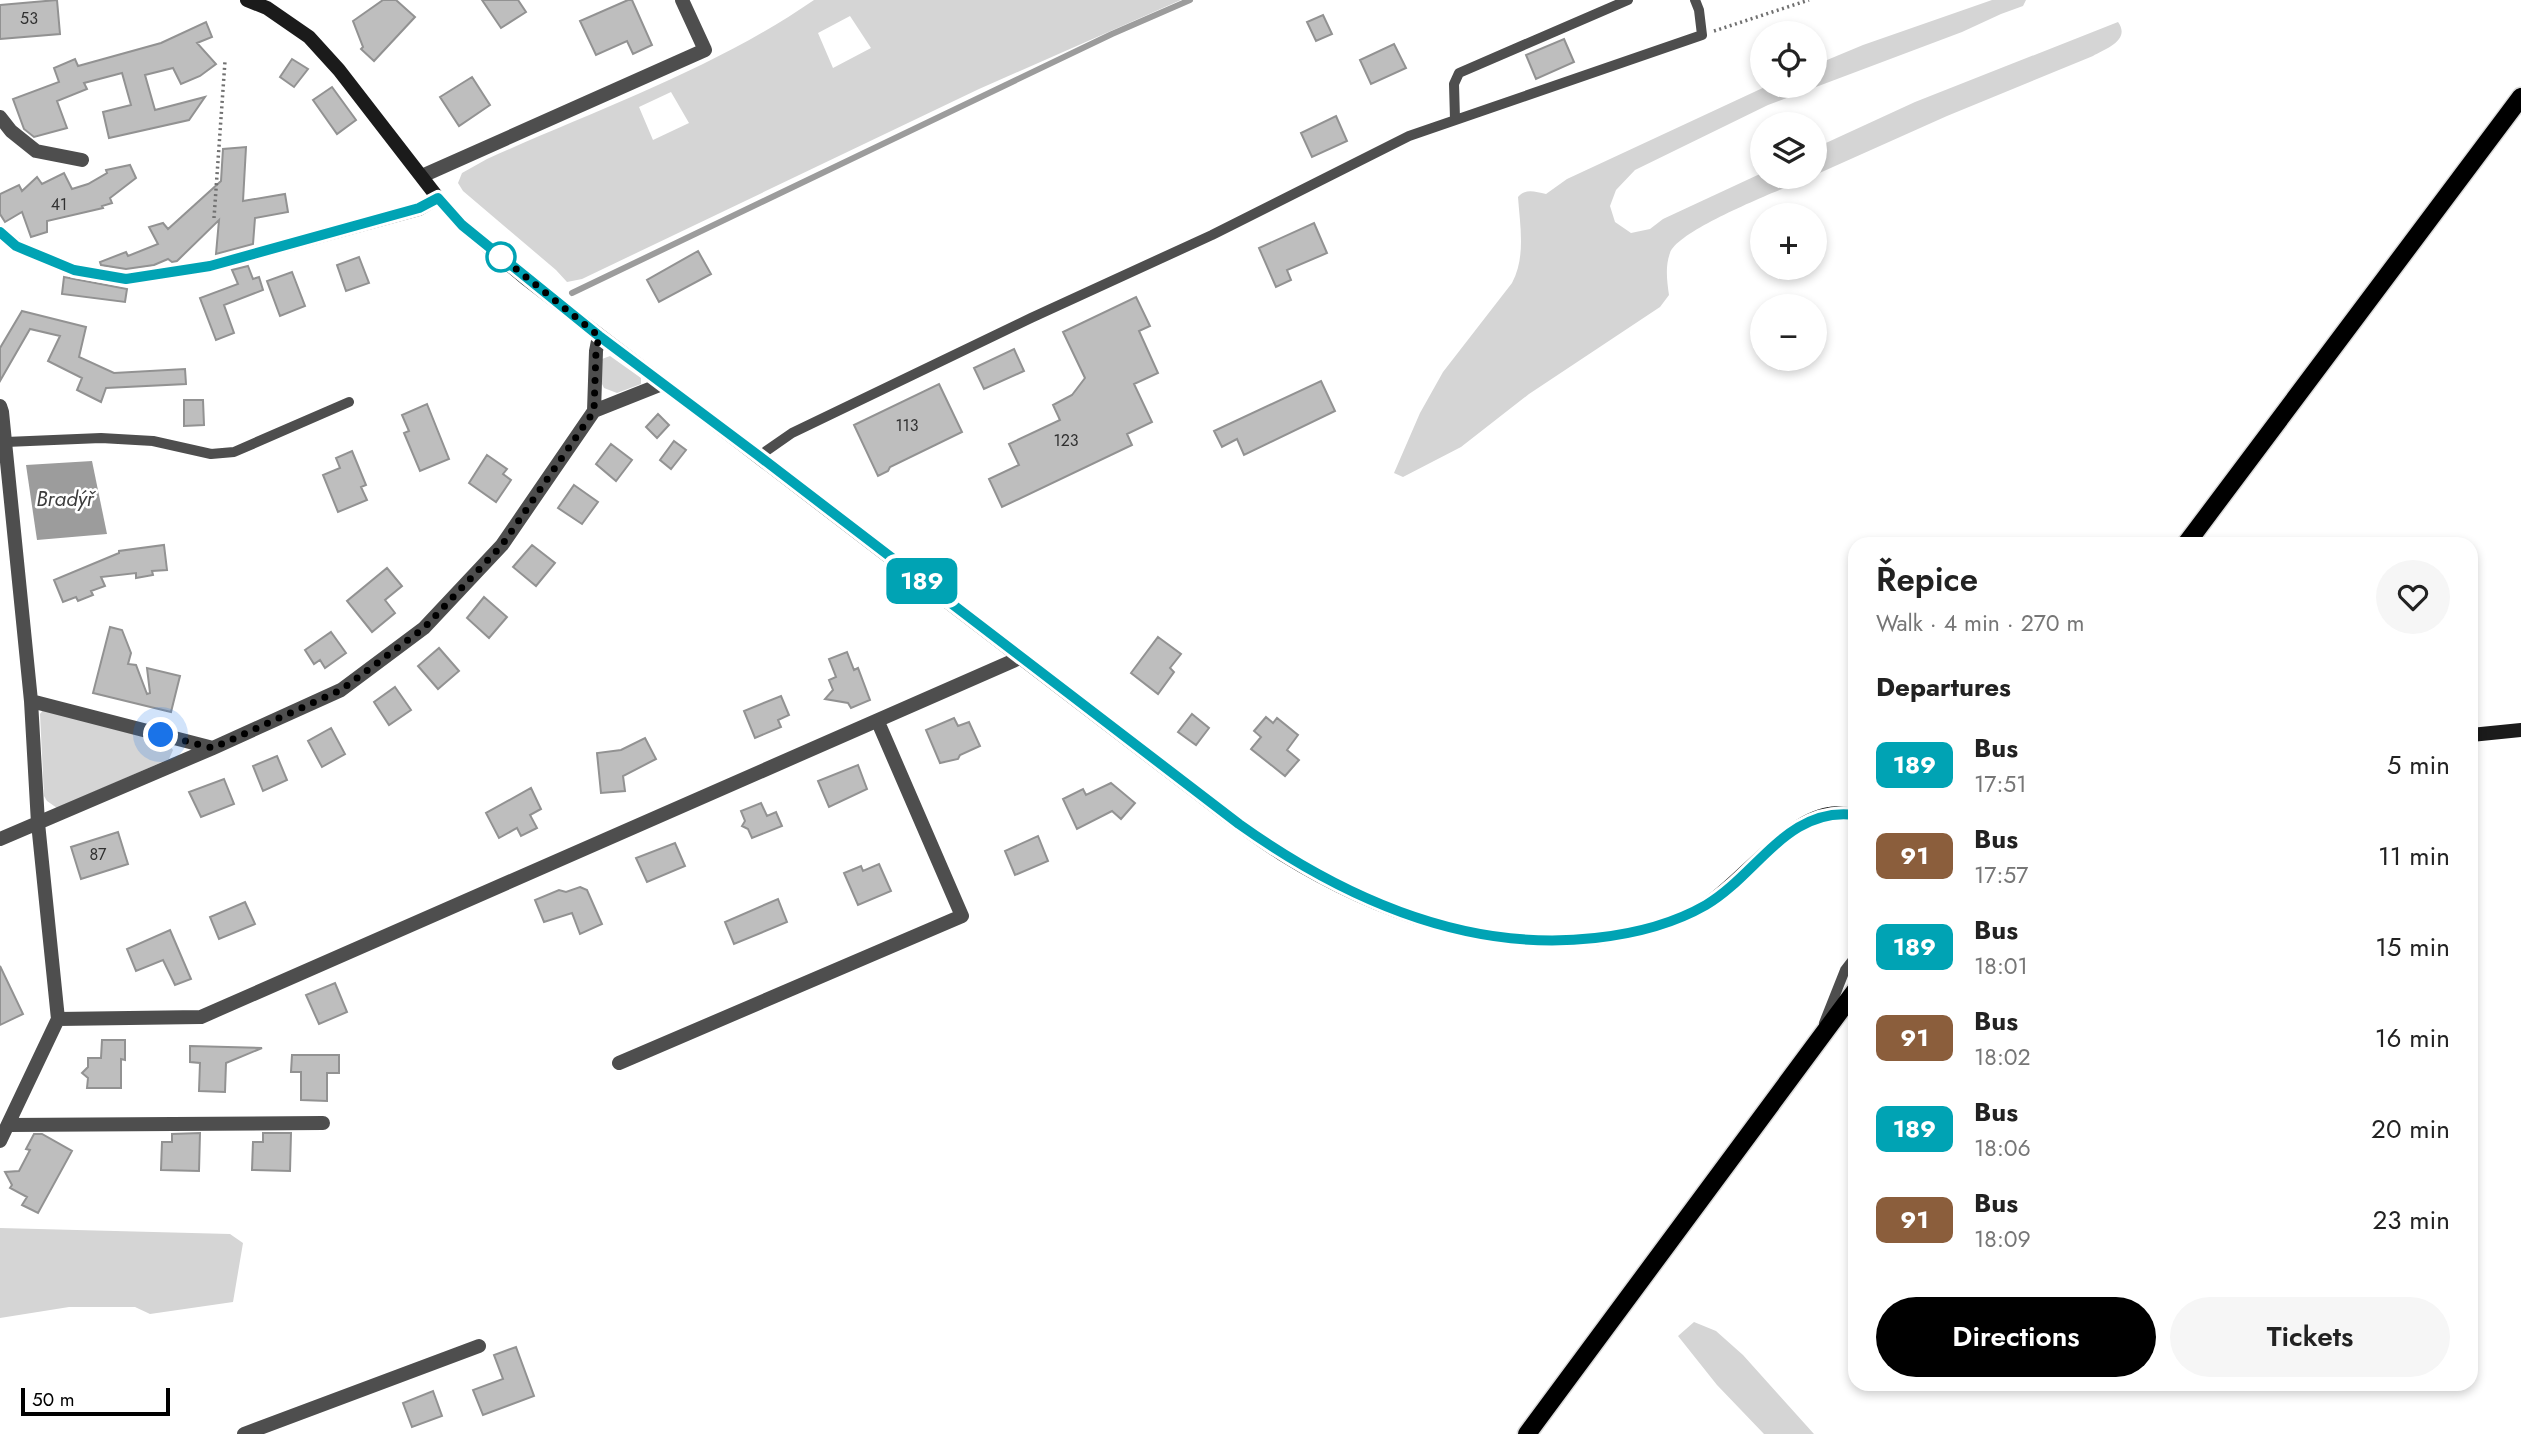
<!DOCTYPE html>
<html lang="en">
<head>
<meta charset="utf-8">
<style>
  body { margin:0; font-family:Jost,sans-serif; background:#f6f6f6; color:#222; height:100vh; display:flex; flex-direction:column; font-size:26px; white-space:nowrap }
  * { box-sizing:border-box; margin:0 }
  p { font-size:23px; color:#767676 }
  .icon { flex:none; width:38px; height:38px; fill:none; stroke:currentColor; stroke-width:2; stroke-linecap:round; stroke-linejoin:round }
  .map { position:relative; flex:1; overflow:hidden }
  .details { position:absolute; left:1848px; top:537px; width:630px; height:854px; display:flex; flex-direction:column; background:#fff; border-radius:21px; box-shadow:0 4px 10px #0003 }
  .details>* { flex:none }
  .badge { padding:0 14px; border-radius:10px; font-size:24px; line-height:46px }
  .fabs { position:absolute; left:1750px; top:21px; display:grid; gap:14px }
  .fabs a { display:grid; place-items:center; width:77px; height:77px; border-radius:50%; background:#fff; box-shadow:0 4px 10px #0003; font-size:35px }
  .scale { position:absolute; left:21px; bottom:18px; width:149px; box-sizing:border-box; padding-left:7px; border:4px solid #000; border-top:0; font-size:19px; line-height:24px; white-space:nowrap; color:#000; -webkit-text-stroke:5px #fff; paint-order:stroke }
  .you { position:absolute; width:35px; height:35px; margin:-18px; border:5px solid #fff; border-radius:50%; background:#1a73e8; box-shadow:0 0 0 10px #1a73e833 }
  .map>.badge { position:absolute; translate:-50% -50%; box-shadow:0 0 0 4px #fff }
  h2 { padding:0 28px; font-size:26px; line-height:63px }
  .round { display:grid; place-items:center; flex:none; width:74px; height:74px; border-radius:37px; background:#f6f6f6 }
  .summary { display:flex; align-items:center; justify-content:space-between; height:119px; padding:0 28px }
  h1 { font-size:33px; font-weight:600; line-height:52px }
  .action { display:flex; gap:14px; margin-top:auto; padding:14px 28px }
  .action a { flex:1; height:80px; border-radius:42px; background:#000; color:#fff; font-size:28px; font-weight:600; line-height:80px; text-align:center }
  .action a+a { background:#f6f6f6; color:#222 }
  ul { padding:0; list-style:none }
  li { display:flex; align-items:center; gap:21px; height:91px; padding:0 28px }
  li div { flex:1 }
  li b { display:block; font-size:26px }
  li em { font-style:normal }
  li .badge { min-width:77px; font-weight:700; text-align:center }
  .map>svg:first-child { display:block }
  .green { fill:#d5d5d5; fill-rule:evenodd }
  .water { fill:#9c9c9c }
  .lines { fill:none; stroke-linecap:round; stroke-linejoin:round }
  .stream { stroke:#9c9c9c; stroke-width:6 }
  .building { fill:#bebebe; stroke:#929292; stroke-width:2 }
  .primary-casing { stroke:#dbdbdb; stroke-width:21 }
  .path { stroke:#707070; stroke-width:3.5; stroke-dasharray:2 3.5; stroke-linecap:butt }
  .lane { stroke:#4e4e4e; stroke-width:10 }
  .street { stroke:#4e4e4e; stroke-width:14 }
  .secondary { stroke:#1b1b1b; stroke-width:14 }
  .primary { stroke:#000; stroke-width:18 }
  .line-casing { stroke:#fff; stroke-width:16 }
  .line { stroke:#00a3b4; stroke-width:10 }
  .walk { stroke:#000; stroke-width:7; stroke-dasharray:0 12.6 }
  .stop-dot { fill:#fff; stroke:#00a3b4; stroke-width:3.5 }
  .labels { text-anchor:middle; stroke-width:5; stroke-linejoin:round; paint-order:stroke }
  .number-label { font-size:16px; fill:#303030 }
  .water-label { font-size:21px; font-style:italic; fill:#3d3d3d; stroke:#fff }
</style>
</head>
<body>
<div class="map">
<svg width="2521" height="1434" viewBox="0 0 2521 1434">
  <rect width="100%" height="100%" fill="#fff"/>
  <path class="green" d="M814,0h367l-202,89 -397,190 -15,3 -11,-12 -93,-79 -5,-8 4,-10 25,-14c111,-50 227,-90 327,-159zM850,16l21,32 -38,20 -15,-35zM671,92l18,31 -36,17 -14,-33z
    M1992,0h34l-3,6 -22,8 -39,18 -194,73 -133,65 -19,20 -6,16 5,16 16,11 19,-4 13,-10 99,-46v4h49c-26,11 -133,52 -141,76 -5,13 -3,28 -1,42l-9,12 -131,87 -68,53 -58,30 -9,-4 26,-60 23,-41 69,-89c14,-26 8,-57 6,-86 8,-9 17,-5 28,-3l21,-15 200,-93h48v-21l48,-20z
    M2118,22c13,18 -12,27 -25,34l-146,60 -132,59v-27l100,-46z
    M610,356l31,22v6l-24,9 -13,-5 -2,-4v-25z
    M43,710l124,33 6,7 -4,9 -112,49 -10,-7 -3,-5 -4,-82z
    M0,1228l230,6 13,9 -10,59 -83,12 -15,-7h-66l-69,11z
    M1694,1322l22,9 27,24 71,79h-50l-47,-49 -39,-49z"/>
  <path class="water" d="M92,461l15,73 -70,6 -11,-75z"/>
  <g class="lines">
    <path class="stream" d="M572,293l540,-259 78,-34"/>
  </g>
  <path class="building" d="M57,0l3,34 -60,5v-34z
    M383,0h13l19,17 -41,44 -13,-12 2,-2 -10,-26z
    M482,0h36l8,12 -25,16z
    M628,0h4l20,45 -19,9 -6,-13 -31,14 -16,-34z
    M1323,15l9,19 -16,7 -9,-19z
    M206,22l6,15 -15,6 19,21 -16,12 -19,8 -8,-16 -28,7 10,35 50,-13 -16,23 -80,18 -6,-26 28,-7 -9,-32 -38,10 3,6 -30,12 10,27 -33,9 -10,-8 -11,-30 46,-17 -5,-14 21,-9 3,7 83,-23z
    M1564,39l10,23 -38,17 -10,-24z
    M1394,44l12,24 -35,16 -11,-24z
    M292,59l16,10 -14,18 -14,-10z
    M472,77l18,28 -31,21 -19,-29z
    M332,87l24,33 -19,14 -24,-34z
    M1336,116l11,25 -35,16 -11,-24z
    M246,147l-3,54 42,-7 3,18 -33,6 -2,26 -37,10 3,-34 -42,41 -5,1 -4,-3 -14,6 -28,4 -25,-4 -1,-3 26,-10 2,4 30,-12 -9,-17 14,-4 5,6 53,-48 2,-32z
    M130,165l6,13 -26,20 2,5 -10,3 1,2 -56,13v11l-16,5 -9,-25 -17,10 -5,-8v-20l19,-9 3,6 15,-14 5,7 22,-11 8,16 16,-5 19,-11 -1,-3z
    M1314,223l13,30 -40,17 4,10 -15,7 -17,-39z
    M698,251l13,23 -52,28 -12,-22z
    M359,257l10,26 -23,8 -9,-26z
    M248,266l5,13 6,-2 4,13 -39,15 10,28 -18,7 -16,-42 38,-14 -6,-14z
    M292,272l13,34 -25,10 -13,-35z
    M64,277l63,12 -2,13 -63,-8z
    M1136,297l14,29 -11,5 19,42 -24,11 18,38 -25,12 5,11 -130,62 -13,-28 30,-14 -10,-21 51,-24 -7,-15 19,-10 13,-17 -22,-46z
    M22,311l64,16 -7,30 35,16 71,-4 1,15 -80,4 -5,14 -24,-12 5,-12 -34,-17 12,-25 -30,-7 -30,52v-33z
    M1014,349l10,22 -40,18 -10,-21z
    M1321,381l14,30 -91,44 -7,-16 -15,8 -8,-16z
    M939,384l23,48 -72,35 -2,4 -10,5 -24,-51z
    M184,400h19l1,25 -20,1z
    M427,404l22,55 -29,12 -16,-38 5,-2 -7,-16z
    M658,414l11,11 -12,13 -11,-11z
    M674,441l12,9 -15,19 -11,-9z
    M611,444l21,16 -16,21 -20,-17z
    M352,451l14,34 -5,2 6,13 -29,12 -15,-37 17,-7 -4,-10z
    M487,455l20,14 -4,5 8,6 -15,22 -27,-19z
    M574,485l24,17 -16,22 -24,-16z
    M164,545l3,25 -15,1 1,4 -17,3v-5l-35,4 4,9 -14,5 2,4 -15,6 -2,-4 -13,5 -9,-22 65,-27v-2z
    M532,545l23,18 -19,23 -23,-19z
    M387,568l15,18 -17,14 10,13 -23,19 -25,-31z
    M484,597l23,20 -18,21 -22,-20z
    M110,627l12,3 9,23 -3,11 8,1 11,29 3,-1 -3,-25 33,8 -9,36 -78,-19z
    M331,632l15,21 -21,15 -5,-8 -6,4 -9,-14z
    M1158,637l23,17 -11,14 4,4 -16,22 -27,-21z
    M439,648l20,23 -21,18 -20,-23z
    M847,652l7,18 4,-2 12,32 -19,8 -3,-5 -23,-4 8,-9 -4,-10 7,-3 -7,-18z
    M395,687l16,23 -22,15 -15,-23z
    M781,696l8,19 -11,5 3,7 -26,11 -11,-27z
    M1192,714l17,14 -13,17 -18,-13z
    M1266,717l7,6 4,-5 21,17 -11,15 12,10 -14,16 -34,-27 10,-12 -7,-6z
    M954,718l4,8 11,-4 11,24 -20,9 -2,4 -18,4 -14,-33z
    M331,728l14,26 -23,13 -14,-26z
    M645,738l11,21 -33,17 2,15 -24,2 -4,-40 24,-3z
    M277,756l10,24 -24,11 -10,-25z
    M858,765l9,24 -38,18 -11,-26z
    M224,779l10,25 -33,13 -12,-25z
    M1111,783l24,20 -14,16 -9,-8 -35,18 -14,-30 20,-10 3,6z
    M531,788l10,21 -11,6 7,13 -16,8 -4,-8 -18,10 -13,-25z
    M761,803l6,13 9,-4 6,14 -30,12 -4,-9 -6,-3 3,-5 -4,-10z
    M118,832l10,32 -47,15 -10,-32z
    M1038,836l10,25 -33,14 -10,-24z
    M675,843l10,23 -38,16 -11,-24z
    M879,864l12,27 -33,14 -14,-32 17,-7 2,5z
    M580,887l7,3 15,34 -22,10 -8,-21 -28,9 -9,-22 24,-10 7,2z
    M778,899l9,23 -53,22 -9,-22z
    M245,902l10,22 -36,15 -9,-22z
    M170,930l21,49 -16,6 -12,-25 -27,11 -9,-22z
    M0,966l23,48 -23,11z
    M335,983l12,29 -28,12 -13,-29z
    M102,1040h23v20l-4,-1v29h-34l1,-10 -6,-5 6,-6v-9h13z
    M190,1046l72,2 -36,15 -1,29 -26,-1 1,-28 -10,-1z
    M292,1055h47v18h-12v28l-26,-1v-28h-10z
    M200,1133l-1,38 -38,-1 1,-28h10v-8z
    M263,1133h28l-1,38 -38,-1 1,-28h10z
    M34,1134h8l30,17 -34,62 -16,-8 5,-8 -17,-9 2,-3 -7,-13 14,-1 11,-21 -4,-1z
    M516,1347l18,49 -51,19 -10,-25 30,-11 -9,-24z
    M433,1391l9,25 -30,11 -9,-24z"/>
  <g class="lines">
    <g class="primary-casing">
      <path id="primary" d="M2186,544l335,-447
        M1527,1434l328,-443"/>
    </g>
    <path class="path" d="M1714,31l95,-31
      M214,218l11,-157"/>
    <path class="lane" d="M1455,119l-1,-35 5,-11 169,-73
      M6,442l95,-4 52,3 58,13 23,-2 115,-50
      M759,456l33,-23 239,-115 181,-83 197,-99 293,-101 -3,-25 -4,-10
      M1824,1023l21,-53 10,-13"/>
    <path class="street" d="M0,117l11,14 25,20 46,9
      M422,176l283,-126 -23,-50
      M0,232l17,14 56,24 53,9 84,-13 209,-57 19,-11
      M0,406l2,6 29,289 7,122 20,196 -58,122
      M594,411l2,-60 3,-15
      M31,701l182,47
      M0,839l213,-91 128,-58 83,-62 78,-83 92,-134 68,-27
      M58,1019l143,-2 821,-360
      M619,1063l343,-147 -84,-194
      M8,1125l315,-2
      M244,1434l235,-88"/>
    <path class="secondary" d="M247,0l20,8 42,29 30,33 99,128 24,27 63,53 658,504c32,24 64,50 99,72 95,59 204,97 317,84 37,-5 80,-15 111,-36 33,-23 79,-82 119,-88 8,-2 17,0 26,1
      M2471,735l50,-5"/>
    <use href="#primary" class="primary"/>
  </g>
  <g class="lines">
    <g class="line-casing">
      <path id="line" d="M0,232l16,14 58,24 52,9 84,-13 209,-58 19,-10 24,27 137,111 160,120 480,368c104,74 225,129 356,114 37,-4 78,-14 111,-33 51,-30 82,-99 149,-90"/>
    </g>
    <use href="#line" class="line"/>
    <path class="walk" d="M161,735l52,13 128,-58 83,-62 78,-83 92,-134 2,-60 3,-15 -105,-85 7,6"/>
  </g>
  <circle class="stop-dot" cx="501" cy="257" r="14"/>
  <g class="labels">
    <g class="number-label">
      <text x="29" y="24">53</text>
      <text x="59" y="210">41</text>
      <text x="907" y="431">113</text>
      <text x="1066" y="446">123</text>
      <text x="98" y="860">87</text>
    </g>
    <g class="water-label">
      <text x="65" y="506">Bradýř</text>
    </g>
  </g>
</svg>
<div class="fabs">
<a><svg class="icon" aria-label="locate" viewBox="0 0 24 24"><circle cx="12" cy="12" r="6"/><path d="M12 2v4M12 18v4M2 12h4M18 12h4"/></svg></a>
<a><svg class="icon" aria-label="layers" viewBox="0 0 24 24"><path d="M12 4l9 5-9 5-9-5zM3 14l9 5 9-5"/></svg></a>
<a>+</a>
<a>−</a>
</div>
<div class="scale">50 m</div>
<div class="you" style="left:161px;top:735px"></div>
<b class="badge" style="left:922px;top:581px;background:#00a3b4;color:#fff">189</b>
<section class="details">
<div class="summary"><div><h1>Řepice</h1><p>Walk · 4 min · 270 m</p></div><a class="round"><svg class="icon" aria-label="heart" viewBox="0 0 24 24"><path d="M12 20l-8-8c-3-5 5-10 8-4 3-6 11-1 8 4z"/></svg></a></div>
<h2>Departures</h2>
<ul>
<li><span class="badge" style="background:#00a3b4;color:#fff">189</span><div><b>Bus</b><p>17:51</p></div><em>5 min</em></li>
<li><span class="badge" style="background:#8b5e3c;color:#fff">91</span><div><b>Bus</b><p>17:57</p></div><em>11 min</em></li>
<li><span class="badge" style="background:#00a3b4;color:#fff">189</span><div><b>Bus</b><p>18:01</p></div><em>15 min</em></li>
<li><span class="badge" style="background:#8b5e3c;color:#fff">91</span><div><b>Bus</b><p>18:02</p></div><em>16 min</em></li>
<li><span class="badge" style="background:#00a3b4;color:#fff">189</span><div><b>Bus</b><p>18:06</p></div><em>20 min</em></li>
<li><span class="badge" style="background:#8b5e3c;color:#fff">91</span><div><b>Bus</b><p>18:09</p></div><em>23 min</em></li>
</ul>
<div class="action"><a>Directions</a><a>Tickets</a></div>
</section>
</div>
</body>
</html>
